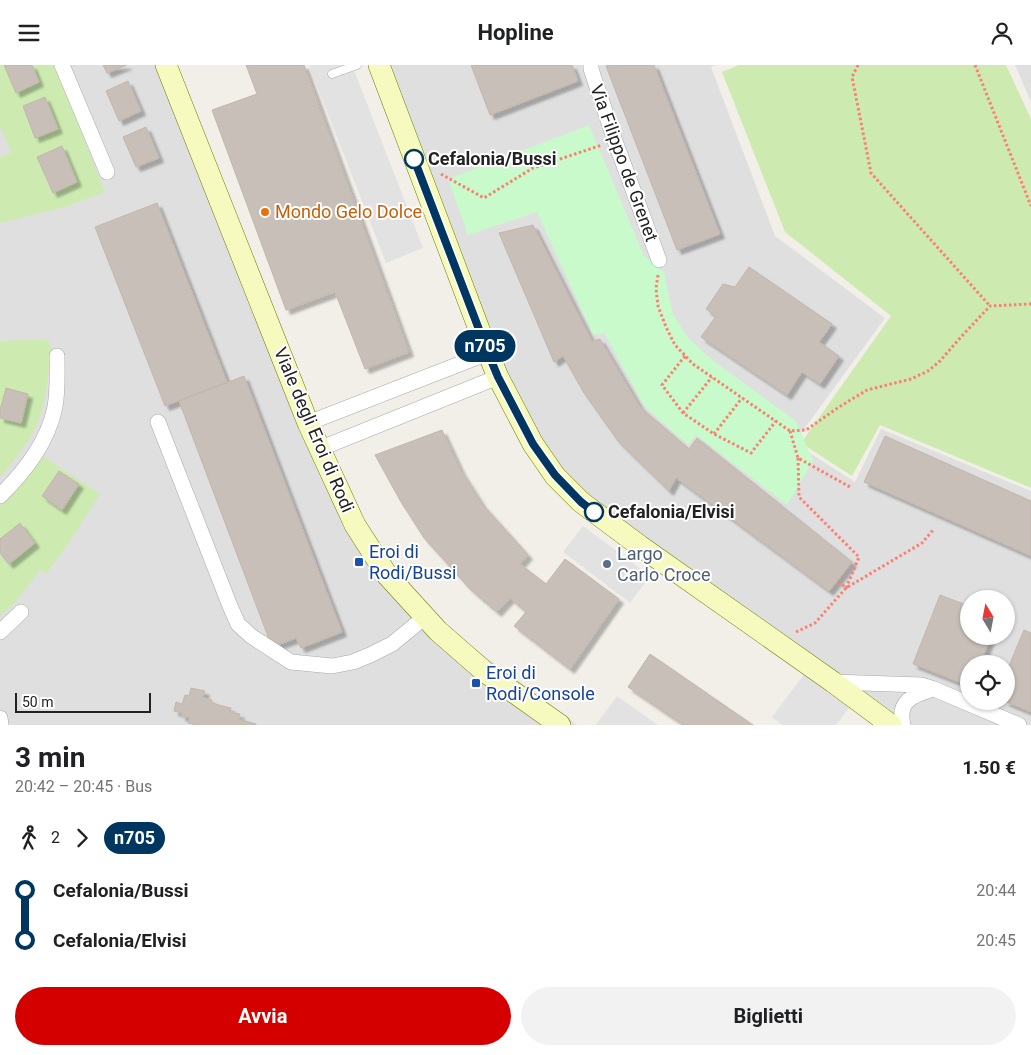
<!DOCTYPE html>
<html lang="it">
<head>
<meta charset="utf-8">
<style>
  body { margin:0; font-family:Roboto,sans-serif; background:#f2f2f2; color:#202124; height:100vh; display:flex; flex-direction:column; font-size:19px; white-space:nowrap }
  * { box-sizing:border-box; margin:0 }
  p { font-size:16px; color:#757577 }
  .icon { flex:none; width:28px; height:28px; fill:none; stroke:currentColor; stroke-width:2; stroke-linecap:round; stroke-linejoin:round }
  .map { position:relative; height:660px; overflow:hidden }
  .side { display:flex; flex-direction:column; background:#fff; flex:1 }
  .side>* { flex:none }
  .badge { padding:0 10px; border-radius:16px; font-size:18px; line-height:32px }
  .needle { width:32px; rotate:350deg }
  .fabs { position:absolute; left:960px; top:525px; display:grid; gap:10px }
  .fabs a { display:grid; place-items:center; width:55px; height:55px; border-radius:50%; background:#fff; box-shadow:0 1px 4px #0004; font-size:25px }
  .scale { position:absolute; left:15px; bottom:12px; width:136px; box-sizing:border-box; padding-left:5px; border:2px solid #222; border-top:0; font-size:14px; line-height:18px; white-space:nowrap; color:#222; -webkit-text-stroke:4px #fff; paint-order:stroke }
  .map>.badge { position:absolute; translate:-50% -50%; box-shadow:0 0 0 2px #fff }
  .legs { display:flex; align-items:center; gap:8px; height:55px; padding:0 15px; font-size:16px }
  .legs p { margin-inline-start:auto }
  .summary { display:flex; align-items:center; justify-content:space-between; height:85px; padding:0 15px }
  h1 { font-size:28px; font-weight:700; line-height:38px }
  .button { display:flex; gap:10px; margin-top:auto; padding:10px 15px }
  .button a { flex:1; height:58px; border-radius:30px; background:#d40000; color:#fff; font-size:20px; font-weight:700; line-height:58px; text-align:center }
  .button a+a { background:#f2f2f2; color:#202124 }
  ul { padding:0 15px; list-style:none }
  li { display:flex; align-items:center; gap:18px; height:50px; font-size:19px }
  li i { display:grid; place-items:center; width:8px; height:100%; margin:0 6px; background:currentColor }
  li i::after { content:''; width:12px; height:12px; margin:-6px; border:4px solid; border-radius:50%; background:#fff }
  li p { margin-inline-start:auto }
  li:first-child i { background:linear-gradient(#0000 50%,currentColor 0) }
  li:last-child i { background:linear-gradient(currentColor 50%,#0000 0) }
  header { display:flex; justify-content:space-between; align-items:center; height:65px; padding:0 15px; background:#fff; font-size:22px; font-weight:700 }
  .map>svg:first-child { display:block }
  .residential { fill:#e0dfdf; fill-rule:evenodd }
  .grass { fill:#cdebb0 }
  .park { fill:#c8facc }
  .parking { fill:#e2e2e2 }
  .building { fill:#c7bfb8; stroke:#c4b6ab; filter:url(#shadow) }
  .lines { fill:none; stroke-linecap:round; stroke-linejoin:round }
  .service-casing { stroke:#a9a9a9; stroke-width:9 }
  .minor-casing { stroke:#a9a9a9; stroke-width:16 }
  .secondary-casing { stroke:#707d05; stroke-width:22 }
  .path { stroke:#fa8072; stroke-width:3; stroke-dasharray:2.5 2.5; stroke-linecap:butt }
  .service { stroke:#fff; stroke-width:8 }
  .minor { stroke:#fff; stroke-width:15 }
  .secondary { stroke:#f7fabf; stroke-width:21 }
  .line-1-casing { stroke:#fff; stroke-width:11 }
  .line-1 { stroke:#00365f; stroke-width:8 }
  .stop-1-dot { fill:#fff; stroke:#00365f; stroke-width:2.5 }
  .food-dot { fill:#e8710a; stroke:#fff; stroke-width:2 }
  .transit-dot { fill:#1a4fb4; stroke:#fff; stroke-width:2 }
  .service-dot { fill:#5c6f8a; stroke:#fff; stroke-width:2 }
  .labels { text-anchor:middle; stroke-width:4; stroke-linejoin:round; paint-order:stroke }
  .stop-label { font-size:18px; font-weight:bold; fill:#222; stroke:#fff; text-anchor:start }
  .street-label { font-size:18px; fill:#222; stroke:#fff }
  .food-label { font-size:18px; fill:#c56008; stroke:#fff; text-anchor:start }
  .transit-label { font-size:18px; fill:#164399; stroke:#fff; text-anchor:start }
  .service-label { font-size:18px; fill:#4e5e75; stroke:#fff; text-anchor:start }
</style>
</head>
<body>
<header><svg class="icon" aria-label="menu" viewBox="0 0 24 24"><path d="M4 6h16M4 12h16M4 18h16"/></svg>Hopline<svg class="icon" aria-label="person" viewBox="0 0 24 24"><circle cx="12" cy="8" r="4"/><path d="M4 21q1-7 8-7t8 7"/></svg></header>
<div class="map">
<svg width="1031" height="660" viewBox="0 0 1031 660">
  <defs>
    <filter id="shadow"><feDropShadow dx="4.5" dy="4.5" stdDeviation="1" flood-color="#0004"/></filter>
  </defs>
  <rect width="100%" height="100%" fill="#f2efe9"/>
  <path class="residential" d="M0,0h166l126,318 112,213 173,129h-577z
    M377,0h339l-5,2 64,169 110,82 -91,125 61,39 26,-53 150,62v234h-133l-328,-235 -42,-54zM969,534h37v37h-37zM969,599h37v37h-37z
    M1015,0h16v37z"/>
  <path class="grass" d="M0,0h55l50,127 -40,15 -65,16v-66l11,-4 -11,-27z
    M739,0h267l25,54v369l-151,-63 -28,51 -51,-33 90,-127 -106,-84 -63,-160z
    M46,274l5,6c-3,26 -3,53 -13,77 -6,16 -26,42 -38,55v-136z
    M41,390l59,39 -30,47 -24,33 -6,-4 -25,33 -15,13v-111l13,-13z"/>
  <path class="park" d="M589,60l55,131 20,16 9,42 15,24 24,22 84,61 17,40 -26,44 -91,-70 -8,10 -44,-39 -40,-73 -11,2 -56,-123 -69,23 -20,-56z"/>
  <path class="parking" d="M309,0h43l71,183 -37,15z
    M583,461l67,50 -20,27 -67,-51z
    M805,608l45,34 -14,18h-54l-10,-8z
    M617,631l41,29h-62z"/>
  <path class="building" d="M4,0h28l7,17 -23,11z
    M103,0h24l-20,8z
    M246,0h58l105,287 -44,17 -30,-77 -49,18 -74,-200 45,-16z
    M471,0h101l6,16 -88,34z
    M610,0h44l66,169 -43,16 -71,-184z
    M128,16l13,30 -22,10 -13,-30z
    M45,32l13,32 -23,9 -12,-32z
    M146,62l13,31 -23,9 -13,-30z
    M62,81l15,36 -24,11 -16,-36z
    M157,138l70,179 -62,24 -70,-179z
    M533,160l59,116 8,-2 40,68 49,42 8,-11 155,124 -23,29 -153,-113 -7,13 -51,-50 -34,-48 -21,-37 -9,6 -55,-129z
    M749,202l83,57 -13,18 20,14 -19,28 -18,-12 -15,23 -86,-58 15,-21 -10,-7 17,-25 12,3z
    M244,311l98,256 -41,16 -5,-10 -24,9 -93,-246z
    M6,323l22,6 -7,29 -21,-5v-8z
    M442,365l19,41 21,33 46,51 -8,9 26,20 19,-25 54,40 -49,70 -56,-43 12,-14 -16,-14 -13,14 -27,-23 -46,-51 -23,-36 -26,-47z
    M885,371l146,65v55l-167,-74z
    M59,406l20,13 -17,26 -20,-14z
    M20,458l15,20 -26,21 -9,-11v-14z
    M940,530l29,11v30h22l-11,28h-11v22l-56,-22z
    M1024,565l7,3v79l-27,-11h2v-28z
    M650,589l103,71h-69l-56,-38z
    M191,623l14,3 -2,6 9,3 -1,3 20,5 -1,4 10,2 -2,5 18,5v1h-59l-9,-2 2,-5 -9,-2 1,-3 -8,-2 2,-9 6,2 3,-9 4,1z"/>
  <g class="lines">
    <g class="service-casing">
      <path id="service" d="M332,9l25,-9"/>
    </g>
    <g class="minor-casing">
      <path id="minor" d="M62,0l45,107
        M591,0v4l24,72 44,119
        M158,357l72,184 8,18 13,12 40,26 41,4 21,-4 17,-7 22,-11 33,-27
        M308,358l180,-70
        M319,384l179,-72
        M0,431c25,-25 48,-54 55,-89 3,-17 2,-34 2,-51
        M0,567l21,-20
        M833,617l88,3 13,4 85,36
        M0,653l1,7
        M903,660c-6,-24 10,-30 30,-36"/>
    </g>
    <g class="secondary-casing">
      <path id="secondary" d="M166,0l142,358 47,102 32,50 51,56 47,41 75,53
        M379,0l109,288 10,24 35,67 22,32 26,26 59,44 193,136 58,43"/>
    </g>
    <path class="path" d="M858,0l-6,12 19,96 119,133
      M975,0l56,141
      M441,109l43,24 49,-30 69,-23
      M658,210l-2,13 2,18 8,21 9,18 18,19 97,67 16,-1 33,-23 28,-17 44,-11 17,-8 12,-10 20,-23 30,-32 41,-2
      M685,291l-23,29 21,28 31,21 37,19 25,-32
      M683,348l29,-36
      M790,366l8,27 52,29
      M714,369l28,-36
      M798,393l1,39 60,60 -13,31 -8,-7
      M796,567l19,-9 31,-35 76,-45 11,-13"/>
    <use href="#service" class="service"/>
    <use href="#minor" class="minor"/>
    <use href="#secondary" class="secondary"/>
  </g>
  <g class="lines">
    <g class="line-1-casing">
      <path id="line-1" d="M414,94l74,194 10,24 35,67 22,31 26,27 13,10"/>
    </g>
    <use href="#line-1" class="line-1"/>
  </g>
  <g class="stop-1-dot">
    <circle cx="414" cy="94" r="9"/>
    <circle cx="594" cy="447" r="9"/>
  </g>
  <circle class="food-dot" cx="265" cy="147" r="5"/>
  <g class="transit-dot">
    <rect x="354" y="492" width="10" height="10" rx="2.5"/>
    <rect x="471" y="613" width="10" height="10" rx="2.5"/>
  </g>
  <circle class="service-dot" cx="607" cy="499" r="5"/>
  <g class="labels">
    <g class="stop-label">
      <text x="428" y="100">Cefalonia/Bussi</text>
      <text x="608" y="453">Cefalonia/Elvisi</text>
    </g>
    <g class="street-label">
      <text transform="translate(624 98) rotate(70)" y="6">Via Filippo de Grenet</text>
      <text transform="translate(314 365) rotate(67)" y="6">Viale degli Eroi di Rodi</text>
    </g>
    <g class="food-label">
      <text x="275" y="153">Mondo Gelo Dolce</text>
    </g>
    <g class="transit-label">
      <text x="369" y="493">Eroi di<tspan x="369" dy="21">Rodi/Bussi</tspan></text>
      <text x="486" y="614">Eroi di<tspan x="486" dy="21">Rodi/Console</tspan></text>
    </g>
    <g class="service-label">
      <text x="617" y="495">Largo<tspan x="617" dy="21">Carlo Croce</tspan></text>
    </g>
  </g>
</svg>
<div class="fabs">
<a><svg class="needle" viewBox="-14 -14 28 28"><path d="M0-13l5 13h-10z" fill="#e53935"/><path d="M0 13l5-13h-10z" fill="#757577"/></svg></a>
<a><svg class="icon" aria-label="locate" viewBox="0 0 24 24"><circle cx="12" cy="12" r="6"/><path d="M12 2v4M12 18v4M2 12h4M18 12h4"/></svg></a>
</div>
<div class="scale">50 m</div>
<b class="badge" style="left:485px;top:281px;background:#00365f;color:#fff">n705</b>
</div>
<section class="side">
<div class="summary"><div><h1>3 min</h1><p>20:42 – 20:45 · Bus</p></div><b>1.50 €</b></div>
<div class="legs"><svg class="icon" aria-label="walk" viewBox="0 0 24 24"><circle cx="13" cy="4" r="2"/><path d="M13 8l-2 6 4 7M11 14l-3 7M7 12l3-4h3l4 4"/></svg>2<svg class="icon" aria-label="forward" viewBox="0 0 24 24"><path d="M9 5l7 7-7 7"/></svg><b class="badge" style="background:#00365f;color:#fff">n705</b></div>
<ul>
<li><i style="color:#00365f"></i><b>Cefalonia/Bussi</b><p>20:44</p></li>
<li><i style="color:#00365f"></i><b>Cefalonia/Elvisi</b><p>20:45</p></li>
</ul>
<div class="button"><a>Avvia</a><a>Biglietti</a></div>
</section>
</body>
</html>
